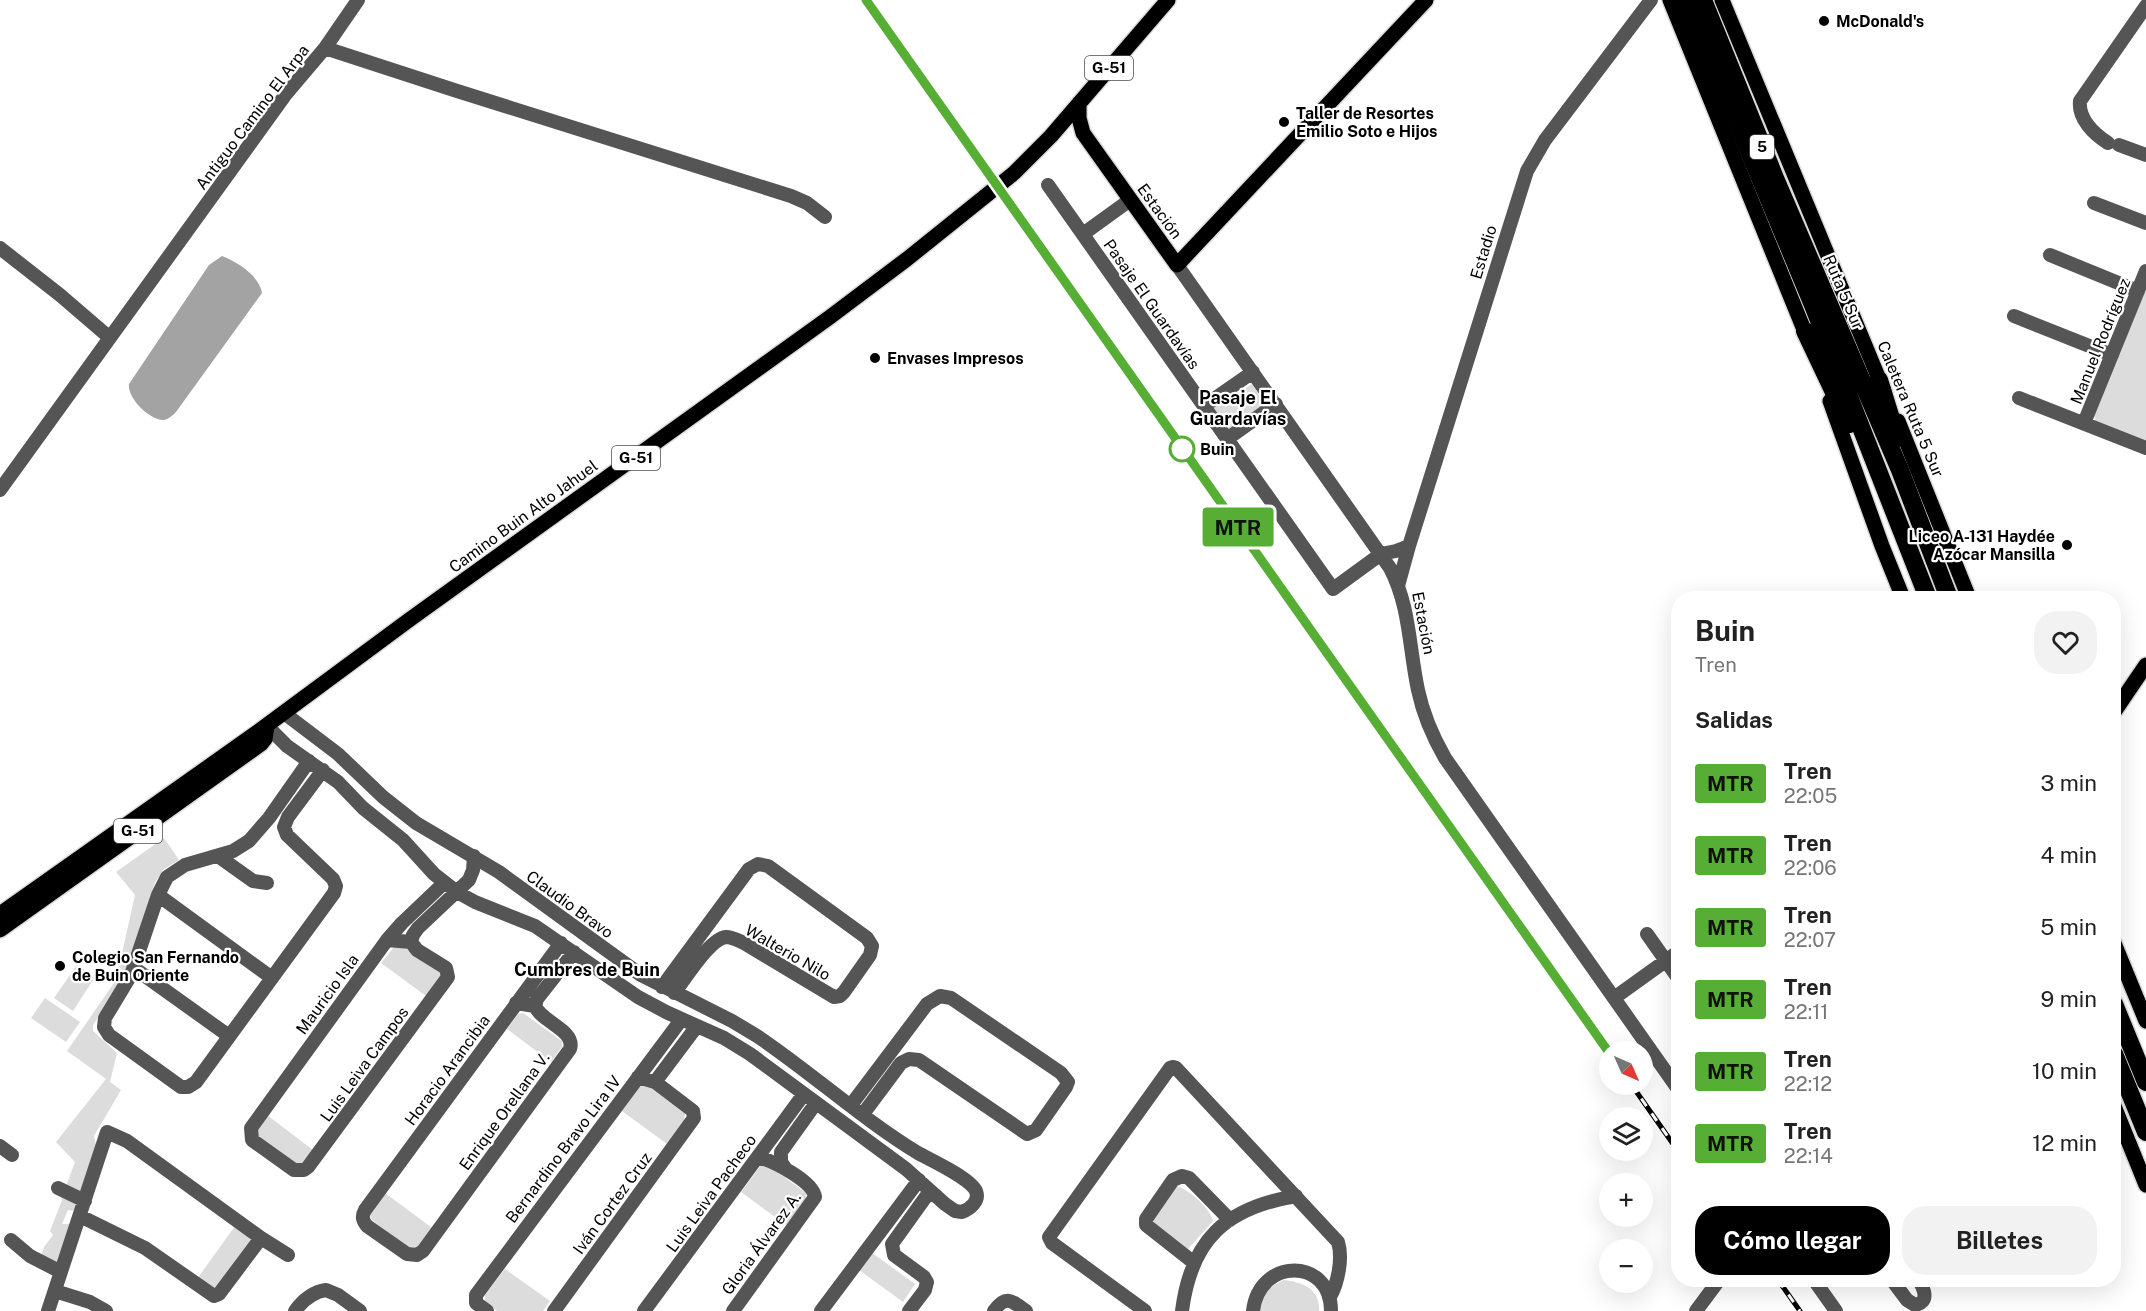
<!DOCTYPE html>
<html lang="es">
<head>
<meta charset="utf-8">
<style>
  body { margin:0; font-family:"Public Sans",sans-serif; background:#f2f2f2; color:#222; height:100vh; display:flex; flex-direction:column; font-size:22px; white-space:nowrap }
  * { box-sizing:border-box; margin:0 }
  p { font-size:20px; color:#767676 }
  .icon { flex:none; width:33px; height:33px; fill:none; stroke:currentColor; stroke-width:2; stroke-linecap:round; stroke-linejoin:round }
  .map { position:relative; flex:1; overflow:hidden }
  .side { position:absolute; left:1671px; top:591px; width:450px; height:696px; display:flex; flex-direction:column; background:#fff; border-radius:24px; box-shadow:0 6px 24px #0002 }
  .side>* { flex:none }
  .badge { padding:0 12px; border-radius:4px; font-size:21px; line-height:39px }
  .needle { width:39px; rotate:135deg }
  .fabs { position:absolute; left:1599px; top:1041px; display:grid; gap:12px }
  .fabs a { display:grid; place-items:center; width:54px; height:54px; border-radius:50%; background:#fff; box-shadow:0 6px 24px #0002; font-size:30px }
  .map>.badge { position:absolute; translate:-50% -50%; box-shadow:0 0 0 3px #fff }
  h2 { padding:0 24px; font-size:22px; line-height:54px }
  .round { display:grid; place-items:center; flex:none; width:63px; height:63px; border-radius:24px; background:#f2f2f2 }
  .headline { display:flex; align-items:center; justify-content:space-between; height:102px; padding:0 24px }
  h1 { font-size:28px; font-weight:700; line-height:45px }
  .button { display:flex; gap:12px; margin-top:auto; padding:12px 24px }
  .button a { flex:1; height:69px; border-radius:24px; background:#000; color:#fff; font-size:24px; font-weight:700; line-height:69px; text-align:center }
  .button a+a { background:#f2f2f2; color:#222 }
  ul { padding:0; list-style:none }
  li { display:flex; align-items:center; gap:18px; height:72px; padding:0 24px }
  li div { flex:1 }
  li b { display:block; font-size:22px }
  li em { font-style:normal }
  li .badge { min-width:66px; font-weight:700; text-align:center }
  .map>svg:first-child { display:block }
  .green { fill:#dcdcdc }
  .water { fill:#a3a3a3 }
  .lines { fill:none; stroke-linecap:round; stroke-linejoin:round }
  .major-casing { stroke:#dbdbdb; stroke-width:18 }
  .highway-casing { stroke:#dbdbdb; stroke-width:21 }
  .minor { stroke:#555; stroke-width:14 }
  .major { stroke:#000; stroke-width:15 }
  .highway { stroke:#000; stroke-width:18 }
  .rail-casing { stroke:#000; stroke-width:5 }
  .rail { stroke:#fff; stroke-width:3; stroke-dasharray:9; stroke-linecap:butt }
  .line-casing { stroke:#fff; stroke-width:14 }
  .line { stroke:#56ae35; stroke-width:9 }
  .poi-dot { fill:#000; stroke:#fff; stroke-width:2 }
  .stop-dot { fill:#fff; stroke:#56ae35; stroke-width:3 }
  .labels { text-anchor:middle; stroke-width:4.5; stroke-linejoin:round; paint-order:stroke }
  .shield { fill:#fff; stroke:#4c4c4c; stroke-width:1.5 }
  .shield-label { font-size:15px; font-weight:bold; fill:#000 }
  .poi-label { font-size:16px; font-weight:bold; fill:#000; stroke:#fff; text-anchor:start }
  .street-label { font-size:16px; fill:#000; stroke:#fff }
  .stop-label { font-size:16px; font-weight:bold; fill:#000; stroke:#fff; text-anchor:start }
  .neighbourhood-label { font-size:18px; font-weight:bold; fill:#000; stroke:#fff }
</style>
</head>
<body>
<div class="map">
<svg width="2146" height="1311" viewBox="0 0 2146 1311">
  <rect width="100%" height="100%" fill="#fff"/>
  <path class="green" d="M2146,287v157l-50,-21 -2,-10z
    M1252,384l14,22 -37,24 -16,-23z
    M164,838l15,22 -15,9 -9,13 -26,85 -9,17 -27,41v6l24,22 -7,29 11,8 -27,46 3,14 -16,44 -16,-5 10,-27 -19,-20 50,-63 -39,-28 49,-71 19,-85 -19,-23z
    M394,947h10l36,23 1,5 -15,21 -45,-33z
    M77,965l18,12 -22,34 -19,-13z
    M45,998l35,24 -14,20 -35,-24z
    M523,1013l39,28v6l-11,15 -44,-33 11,-15z
    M644,1085l5,1 36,28 -1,8 -17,22 -45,-33 18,-24z
    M267,1115l46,35 -12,14 -5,1 -37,-25 -3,-9z
    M762,1164l6,1 38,28v6l-20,26 -45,-33z
    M1175,1186c13,2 35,22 38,35l-25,28h-7l-31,-24z
    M385,1193l50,37 -14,18h-13l-36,-28 -2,-6z
    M60,1195l17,5 -1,11 -8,-1 -6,14h9l-12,41 -18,-8 3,-10 9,-12 -3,-4 12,-31z
    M235,1226l12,5 5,10 -36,50 -19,-12z
    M871,1252l44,32 -12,18 -44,-32z
    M505,1269l45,32 -7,10h-46l-12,-9v-7z
    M1284,1280c18,2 37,9 35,31h-61c2,-16 12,-25 26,-31z"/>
  <path class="water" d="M222,256c15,6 37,19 40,37l-86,119c-3,3 -7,7 -12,8 -14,1 -37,-22 -35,-36l80,-119z"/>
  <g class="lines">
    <g class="major-casing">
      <path id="major" d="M1670,0l139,342
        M1722,0l162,391
        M1079,103v15l4,15 94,132 249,-265
        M1830,401l52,145 21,52
        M1898,421l71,177
        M2114,712l32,-47
        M0,914l259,-183 150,-111 421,-303 77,-58 107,-86 37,-37 117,-136
        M0,930l261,-186 4,-5 2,-13
        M2114,943l32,78
        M2114,1106l32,79"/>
    </g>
    <g class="highway-casing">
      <path id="highway" d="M1686,0l127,305 115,293
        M1703,0l72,178 125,292 49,128
        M1805,331l44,93
        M1879,380l18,58
        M2114,1004l32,78
        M2114,1054l32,78"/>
    </g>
    <path class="minor" d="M325,48l129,42 337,106 16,7 18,14
      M2108,143c-14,-9 -30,-24 -28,-42l66,-95
      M2119,145l27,10
      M1048,185l285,404 48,-35 15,-3 13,-5
      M2094,203l52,20
      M1083,234l47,-34
      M0,248l60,47 50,43
      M2050,255l88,36
      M1177,265l213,303c20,38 19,80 28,122 5,24 15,47 27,68l233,331
      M2014,316l98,39
      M2019,398l127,50
      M1204,406l49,-34
      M2084,423l62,-152
      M1227,439l49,-35
      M0,490l286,-396 39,-46 33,-48
      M1398,586l11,-40 118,-375 18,-31 106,-140
      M267,726l20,20 51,36 25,26 40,32 31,34 23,18 18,10 60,24 103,71 28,15 58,26 26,16 156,115 39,35 10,7 7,1c8,-3 18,-11 14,-21 -6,-13 -45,-31 -58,-38 -56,-34 -106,-80 -161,-117l-25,-15 -91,-46 -142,-103 -83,-49 -33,-26 -45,-43 -54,-41
      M309,761l-40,57 -20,23 -16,10 -48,14 -18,12 -9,18 -27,80 -26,43 -1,9 5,8 72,52h7l8,-5 138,-189 2,-7 -3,-7 -46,-44 -3,-8 4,-10 35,-47
      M218,856l35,25 14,2
      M158,895l114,83
      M1647,934l31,44
      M387,940l24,2 6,8 29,18 2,9 -140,190 -4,3h-10l-42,-30 -1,-12 136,-188 15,-17 42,-40
      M411,942l2,-7 5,-7 51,-48 4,-10 1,-14
      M134,968l95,68
      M662,987l87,-118 9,-5 10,2 99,72 5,8 -2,9 -26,37 -4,4 -6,1 -90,-54c-5,-2 -11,-6 -18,-6 -17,2 -41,43 -52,56
      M1614,998l64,-46
      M516,1003l19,3c6,16 41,24 35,43l-147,202 -6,4 -10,-1 -40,-28c-4,-5 -6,-9 -2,-16l196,-267
      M535,1006l2,-7 37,-47
      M655,1082l42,-56
      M851,1105l76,-101 13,-8 11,2 110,75 7,9 -2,5 -30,43 -9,4 -108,-74 -10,-1 -8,4 -38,51
      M0,1146l12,9
      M785,1168l-4,-6v-10l35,-49
      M58,1188l27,13
      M80,1216l65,32 69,48 5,-2 42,-56
      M11,1240l19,16 31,16
      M1193,1262l-47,-37v-6l27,-39 9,-4 7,2 41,42
      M1814,1280l22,31
      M1892,1280l15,20 8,5c15,-3 9,-16 4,-25
      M55,1291l35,11 16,9
      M48,1311l59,-179 20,9 134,97 27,17
      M295,1311c8,-11 17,-19 31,-21l12,5 22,16
      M487,1311l-11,-8v-8l205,-275
      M554,1311l140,-193 -1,-7 -38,-29 -17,-5
      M644,1311l160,-217
      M733,1311l82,-114c-2,-16 -42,-36 -57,-40
      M821,1311l98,-131
      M909,1311l16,-21 2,-8 -3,-5 -30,-22 -2,-11 38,-53
      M994,1311c12,-17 18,-10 32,0
      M1145,1311l-93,-68 -3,-6 121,-169 3,-1 3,1 162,174c5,16 0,41 -8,55
      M1182,1311c9,-71 43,-103 114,-115
      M1253,1311c6,-54 78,-54 78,0
      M1696,1311l23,-31"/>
    <use href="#major" class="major"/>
    <use href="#highway" class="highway"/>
    <g class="rail-casing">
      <path id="rail" d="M866,0l744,1054
        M1631,1084l47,67
        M1778,1280l22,31"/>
    </g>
    <use href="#rail" class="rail"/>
  </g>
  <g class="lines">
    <g class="line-casing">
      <path id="line" d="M866,0l744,1054"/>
    </g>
    <use href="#line" class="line"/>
  </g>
  <g class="poi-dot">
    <circle cx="1824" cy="21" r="6"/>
    <circle cx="1284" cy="122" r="6"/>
    <circle cx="875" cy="358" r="6"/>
    <circle cx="2067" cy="545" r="6"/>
    <circle cx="60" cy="966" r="6"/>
  </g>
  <circle class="stop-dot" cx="1182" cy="449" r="12"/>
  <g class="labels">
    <g class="shield">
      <rect x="1085" y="56" width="48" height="24" rx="4.5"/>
      <rect x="1750" y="135" width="24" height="24" rx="4.5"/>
      <rect x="612" y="446" width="48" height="24" rx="4.5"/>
      <rect x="114" y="819" width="48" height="24" rx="4.5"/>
    </g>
    <g class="shield-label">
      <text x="1109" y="73">G-51</text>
      <text x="1762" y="152">5</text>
      <text x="636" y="463">G-51</text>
      <text x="138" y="836">G-51</text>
    </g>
    <g class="poi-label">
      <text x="1836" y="27">McDonald's</text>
      <text x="1296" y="119">Taller de Resortes<tspan x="1296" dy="18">Emilio Soto e Hijos</tspan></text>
      <text x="887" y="364">Envases Impresos</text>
      <text x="2055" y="542" text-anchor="end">Liceo A-131 Haydée<tspan x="2055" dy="18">Azócar Mansilla</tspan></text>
      <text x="72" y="963">Colegio San Fernando<tspan x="72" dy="18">de Buin Oriente</tspan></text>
    </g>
    <g class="street-label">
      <text transform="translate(252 117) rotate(-53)" y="6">Antiguo Camino El Arpa</text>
      <text transform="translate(1160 211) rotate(54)" y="6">Estación</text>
      <text transform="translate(1483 252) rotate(-73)" y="6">Estadio</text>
      <text transform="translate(1844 292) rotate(67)" y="6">Ruta 5 Sur</text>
      <text transform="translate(1152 304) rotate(55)" y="6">Pasaje El Guardavías</text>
      <text transform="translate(2100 341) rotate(-68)" y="6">Manuel Rodríguez</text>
      <text transform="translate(1911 409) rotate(67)" y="6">Caletera Ruta 5 Sur</text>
      <text transform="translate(523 516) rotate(-36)" y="6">Camino Buin Alto Jahuel</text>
      <text transform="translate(1424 623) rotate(79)" y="6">Estación</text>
      <text transform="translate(570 904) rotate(36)" y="6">Claudio Bravo</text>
      <text transform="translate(788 952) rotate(30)" y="6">Walterio Nilo</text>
      <text transform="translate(327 994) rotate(-54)" y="6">Mauricio Isla</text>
      <text transform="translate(364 1064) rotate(-54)" y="6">Luis Leiva Campos</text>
      <text transform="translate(447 1070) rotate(-54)" y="6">Horacio Arancibia</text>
      <text transform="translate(504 1111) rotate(-54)" y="6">Enrique Orellana V.</text>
      <text transform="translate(563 1149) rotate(-53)" y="6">Bernardino Bravo Lira IV</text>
      <text transform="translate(711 1193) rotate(-54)" y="6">Luis Leiva Pacheco</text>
      <text transform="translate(612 1203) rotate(-54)" y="6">Iván Cortez Cruz</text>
      <text transform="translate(761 1243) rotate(-54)" y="6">Gloria Álvarez A.</text>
    </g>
    <g class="stop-label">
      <text x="1200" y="455">Buin</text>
    </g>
    <g class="neighbourhood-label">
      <text x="1238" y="404">Pasaje El<tspan x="1238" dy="21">Guardavías</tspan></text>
      <text x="587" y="976">Cumbres de Buin</text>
    </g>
  </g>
</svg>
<div class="fabs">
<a><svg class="needle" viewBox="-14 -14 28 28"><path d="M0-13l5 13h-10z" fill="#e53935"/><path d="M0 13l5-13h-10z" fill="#767676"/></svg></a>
<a><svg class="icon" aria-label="layers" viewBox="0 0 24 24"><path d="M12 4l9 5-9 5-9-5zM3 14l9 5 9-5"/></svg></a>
<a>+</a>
<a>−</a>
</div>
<b class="badge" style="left:1238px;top:527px;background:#56ae35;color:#111">MTR</b>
<section class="side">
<div class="headline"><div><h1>Buin</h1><p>Tren</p></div><a class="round"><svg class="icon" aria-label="heart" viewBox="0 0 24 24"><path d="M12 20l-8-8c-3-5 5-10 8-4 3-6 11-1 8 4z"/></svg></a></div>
<h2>Salidas</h2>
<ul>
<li><span class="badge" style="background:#56ae35;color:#111">MTR</span><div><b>Tren</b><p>22:05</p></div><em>3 min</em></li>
<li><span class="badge" style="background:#56ae35;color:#111">MTR</span><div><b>Tren</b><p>22:06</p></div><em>4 min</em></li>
<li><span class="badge" style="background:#56ae35;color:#111">MTR</span><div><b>Tren</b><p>22:07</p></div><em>5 min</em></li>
<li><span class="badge" style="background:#56ae35;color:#111">MTR</span><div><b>Tren</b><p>22:11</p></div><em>9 min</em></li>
<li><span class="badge" style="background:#56ae35;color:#111">MTR</span><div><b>Tren</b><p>22:12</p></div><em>10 min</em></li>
<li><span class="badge" style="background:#56ae35;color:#111">MTR</span><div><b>Tren</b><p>22:14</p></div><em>12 min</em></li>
</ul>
<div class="button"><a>Cómo llegar</a><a>Billetes</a></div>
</section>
</div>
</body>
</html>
